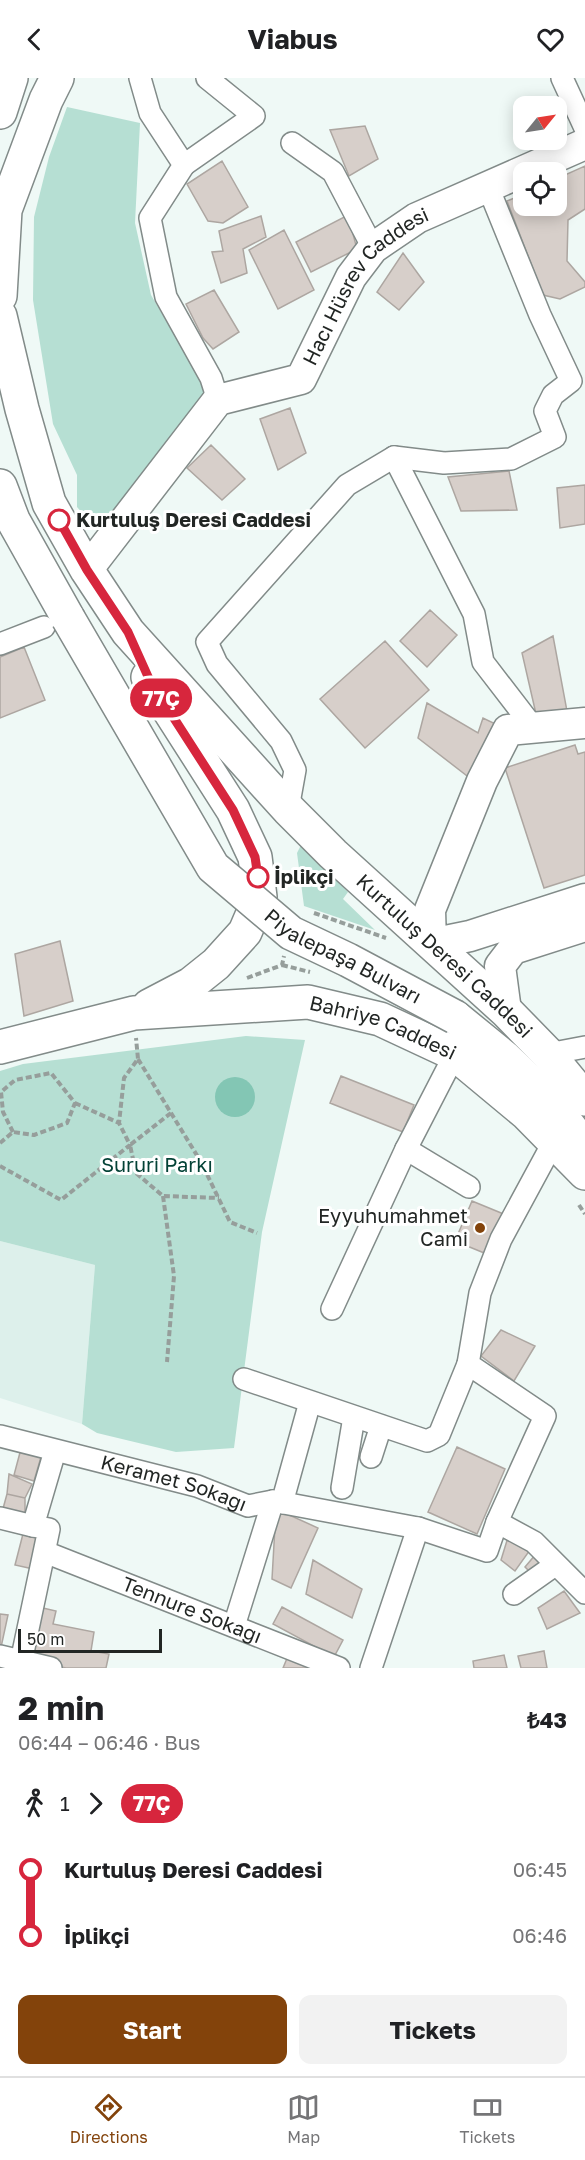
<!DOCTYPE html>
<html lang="en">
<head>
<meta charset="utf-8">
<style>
  body { margin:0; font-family:"Golos Text",sans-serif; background:#f2f2f2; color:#202124; height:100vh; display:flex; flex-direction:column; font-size:22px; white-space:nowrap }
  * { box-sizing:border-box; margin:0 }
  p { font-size:20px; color:#757577 }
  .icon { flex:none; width:33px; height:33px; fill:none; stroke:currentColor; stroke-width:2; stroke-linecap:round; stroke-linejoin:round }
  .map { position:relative; height:1590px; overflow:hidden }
  .panel { display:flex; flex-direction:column; background:#fff; flex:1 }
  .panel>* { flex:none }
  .badge { padding:0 12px; border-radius:20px; font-size:21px; line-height:39px }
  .needle { width:39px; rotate:60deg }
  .buttons { position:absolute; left:513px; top:18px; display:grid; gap:12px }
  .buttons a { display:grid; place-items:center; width:54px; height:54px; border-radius:12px; background:#fff; box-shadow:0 3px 15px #0003; font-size:30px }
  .scale { position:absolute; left:18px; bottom:15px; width:144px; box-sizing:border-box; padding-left:6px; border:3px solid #222624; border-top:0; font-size:16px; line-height:21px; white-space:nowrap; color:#222624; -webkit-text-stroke:4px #fff; paint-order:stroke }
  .map>.badge { position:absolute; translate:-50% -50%; box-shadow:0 0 0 3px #fff }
  .legs { display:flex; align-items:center; gap:9px; height:66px; padding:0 18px; font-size:20px }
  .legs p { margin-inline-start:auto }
  .head { display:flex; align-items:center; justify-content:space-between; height:102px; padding:0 18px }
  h1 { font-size:33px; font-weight:700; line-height:45px }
  .primary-button { display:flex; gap:12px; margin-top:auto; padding:12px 18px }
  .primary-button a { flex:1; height:69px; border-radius:12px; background:#83430b; color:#fff; font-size:24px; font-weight:700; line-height:69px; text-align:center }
  .primary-button a+a { background:#f2f2f2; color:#202124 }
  ul { padding:0 18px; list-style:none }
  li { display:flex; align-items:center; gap:21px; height:66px; font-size:22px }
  li i { display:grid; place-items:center; width:9px; height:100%; margin:0 8px; background:currentColor }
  li i::after { content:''; width:15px; height:15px; margin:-8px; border:4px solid; border-radius:50%; background:#fff }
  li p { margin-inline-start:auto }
  li:first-child i { background:linear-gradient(#0000 50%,currentColor 0) }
  li:last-child i { background:linear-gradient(currentColor 50%,#0000 0) }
  header { display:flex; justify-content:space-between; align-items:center; height:78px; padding:0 18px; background:#fff; font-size:27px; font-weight:700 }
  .menu { display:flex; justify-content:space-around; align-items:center; height:84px; border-top:2px solid #e0e0e0; background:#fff; font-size:16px; color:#757577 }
  .menu a { display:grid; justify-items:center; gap:3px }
  .menu .current { color:#83430b }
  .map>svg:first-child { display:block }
  .built { fill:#ddf0eb }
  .green { fill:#b6dfd3 }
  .forest { fill:#83c6b4 }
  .building { fill:#d7cfca; stroke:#ada6a1; stroke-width:1.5 }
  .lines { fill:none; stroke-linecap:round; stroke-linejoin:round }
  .street-casing { stroke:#828b89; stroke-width:24 }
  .secondary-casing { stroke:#828b89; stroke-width:33 }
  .primary-casing { stroke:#828b89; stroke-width:36 }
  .path { stroke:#969e9b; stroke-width:4; stroke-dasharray:6 3; stroke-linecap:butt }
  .street { stroke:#fff; stroke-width:21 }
  .secondary { stroke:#fff; stroke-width:30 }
  .primary { stroke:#fff; stroke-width:33 }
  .primary-bridge-casing { stroke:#828b89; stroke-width:36; stroke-linecap:butt }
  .primary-bridge { stroke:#fff; stroke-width:33 }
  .line-1-casing { stroke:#fff; stroke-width:14 }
  .line-1 { stroke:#d7263d; stroke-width:9 }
  .stop-1-dot { fill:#fff; stroke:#d7263d; stroke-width:3 }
  .poi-dot { fill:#83430b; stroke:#fff; stroke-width:2 }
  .labels { text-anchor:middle; stroke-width:6; stroke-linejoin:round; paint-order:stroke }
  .street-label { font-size:20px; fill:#222624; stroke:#fff }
  .stop-label { font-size:20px; font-weight:bold; fill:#222624; stroke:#fff; text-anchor:start }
  .park-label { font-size:20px; fill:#034236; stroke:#fff }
  .poi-label { font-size:20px; fill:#222624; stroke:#fff; text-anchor:end }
</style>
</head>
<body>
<header><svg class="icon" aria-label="back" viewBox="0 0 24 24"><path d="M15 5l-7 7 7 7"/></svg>Viabus<svg class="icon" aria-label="heart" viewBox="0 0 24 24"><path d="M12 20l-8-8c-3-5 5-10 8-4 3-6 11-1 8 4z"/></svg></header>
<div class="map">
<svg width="585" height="1590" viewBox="0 0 585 1590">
  <rect width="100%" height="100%" fill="#eff9f6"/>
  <path class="built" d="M0,1163l95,24 -13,159 -82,-26z"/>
  <path class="green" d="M67,29l73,16 -5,100 16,72 58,99 -94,123 -22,8 -16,-18v-32l-24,-51 -20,-124 1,-83 15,-60z
    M301,767l47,47 -5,7 32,31 -71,-24 -7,-53z
    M246,958l59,4 -43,192 -28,216 -58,4 -79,-19 -15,-9 13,-159 -95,-24v-170l23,-7z"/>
  <path class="forest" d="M215 1019a20 20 0 1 1 40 0a20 20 0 1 1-40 0Z"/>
  <path class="building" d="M551,19l3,9h-24v-1z
    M556,35l11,33 -21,3 -3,-9h13z
    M365,48l13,33 -29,17 -19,-46z
    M222,83l26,46 -25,16 -15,-2 -21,-37z
    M585,88v43l-17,11 -1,41 18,21v5l-25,12 -17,-4 -36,-94 17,-7v12h32v-27z
    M348,137l9,34 -46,23 -15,-30z
    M261,138l5,21 -23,12 4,24 -26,10 -9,-31 11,-1 -4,-20z
    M284,152l30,60 -36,19 -29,-59z
    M403,175l21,29 -25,28 -22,-18z
    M214,212l25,42 -26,17 -10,-11 -17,-34z
    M290,330l16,45 -28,17 -18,-51z
    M211,367l34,34 -23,21 -35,-32z
    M509,393l8,39 -56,1 -13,-34z
    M585,407v39l-25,4 -3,-40z
    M430,532l27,25 -30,32 -27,-26z
    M553,558l14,75 -28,16 -17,-74z
    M385,563l44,49 -64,58 -45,-49z
    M24,569l21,53 -45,18v-61z
    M427,625l51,30 5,-15 25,12 -37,49 -53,-41z
    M575,667l3,9 7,-2v123l-41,13 -39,-120z
    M60,863l13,60 -49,15 -9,-62z
    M341,998l73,29 -11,27 -73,-29z
    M472,1123l34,14 -17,40 -34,-14z
    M501,1252l34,16 -21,35 -33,-25z
    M22,1367l21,5 -9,31 -20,-6z
    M457,1369l48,22 -28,65 -49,-22z
    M9,1396l23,10 -7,14 -18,-4z
    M7,1416l18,4v23l-24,-5z
    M276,1431l42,19 -27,60 -19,-9z
    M24,1452l20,5 -6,35 -23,-5z
    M509,1456l21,16 -15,21 -14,-11z
    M536,1476l10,13 -10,11 -11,-11z
    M313,1482l49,29 -10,29 -46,-24z
    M564,1513l16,22 -33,16 -9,-21z
    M282,1529l61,33 -9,17 -61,-33z
    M43,1530l13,3 -3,13 41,8 -3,19 18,3 -3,14h-40l-34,-7z
    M0,1536l8,1 -8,37z
    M544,1573l3,17h-26l-3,-12z
    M504,1577l3,13h-33l-1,-7z
    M288,1578l26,12h-31z"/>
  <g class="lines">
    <g class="street-casing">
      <g id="street">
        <path d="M140,0l10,35 34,52 -34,53 16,79 45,81 7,22"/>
        <path d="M562,0l23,50"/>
        <path d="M292,65l41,29 40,76"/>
        <path d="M184,87l70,-49 -47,-38"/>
        <path d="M394,379l80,157 9,48 50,65"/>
        <path d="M0,566l44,-17"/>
        <path d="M288,731l7,-39 -14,-29 -64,-77 -10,-22 140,-157 47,-28 50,6 67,-4 44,-22 -10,-26 8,-16 18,-14 -31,-66 -52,-128"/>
        <path d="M548,976l37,-7"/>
        <path d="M406,1071l63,38"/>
        <path d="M332,1231l74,-160 49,-95"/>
        <path d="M244,1301l183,62 12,-6 29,-71"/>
        <path id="s1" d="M0,1358l197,50 51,20 25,-5 145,27 69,23 10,-29 37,20 51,51"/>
        <path d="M371,1379l10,-31"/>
        <path d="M342,1410l12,-71"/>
        <path d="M282,1425l28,-101"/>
        <path d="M0,1440l33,8"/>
        <path d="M497,1444l48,-106 -77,-52 12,-71 21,-54 53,-98"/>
        <path id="s2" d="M45,1474l294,116"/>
        <path d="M514,1516l41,-29"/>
        <path d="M234,1548l39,-125"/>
        <path d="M0,1578l51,12"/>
        <path d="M21,1584l28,-133 -16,-3 22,-75"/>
        <path d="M371,1590l47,-140"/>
      </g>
    </g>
    <g class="secondary-casing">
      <g id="secondary">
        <path id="s3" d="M87,492l131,-170 83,-21 50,-102 22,-29 44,-30 168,-74"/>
        <path d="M585,645l-77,7 -26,51 -52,129 1,34 39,-8 115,-37"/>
        <path d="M506,933l-6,-45 13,-17 72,-23"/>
      </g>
    </g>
    <g class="primary-casing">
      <g id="primary">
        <path d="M0,34l11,-34"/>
        <path d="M0,218l5,-86 41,-110 11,-22"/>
        <path id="s4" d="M0,238l22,93 27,94 38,67 41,62 160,177 45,45 173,157 42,43 37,45"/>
        <path d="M0,408l13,34 55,98"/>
        <path d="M148,599l85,133 22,47 5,40 -15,35 -29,32 -25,20 -42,22"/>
        <path d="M455,939l49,40 44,42 37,48"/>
        <path id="s5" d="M0,969l134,-34 174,-11 72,17 75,35 71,59 59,60"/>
      </g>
    </g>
    <path class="path" d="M314,835l72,25
      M282,887l28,7
      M247,900l35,-13 2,-9
      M138,981l63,103 29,60 27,11
      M75,1025l44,20
      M171,1035l-41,32 6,28 27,23 56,2
      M0,1065l13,-11 21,3 33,-12 8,-20 -24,-30 -36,7 -14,12 2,20 10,20
      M0,1088l61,34 69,-55 -11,-22 5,-45 14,-19 -2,-21
      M163,1118l11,80 -7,86
      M579,1127l6,9"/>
    <use href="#street" class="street"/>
    <use href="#secondary" class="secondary"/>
    <use href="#primary" class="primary"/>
    <g class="primary-bridge-casing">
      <g id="primary-bridge">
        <path id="s6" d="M68,540l145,249 78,66 57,27 107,57"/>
      </g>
    </g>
    <use href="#primary-bridge" class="primary-bridge"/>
  </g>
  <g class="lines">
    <g class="line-1-casing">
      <path id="line-1" d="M59,442l28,50 41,62 22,49 83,129 22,47 3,20"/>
    </g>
    <use href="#line-1" class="line-1"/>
  </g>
  <g class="stop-1-dot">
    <circle cx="59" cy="442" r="10"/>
    <circle cx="258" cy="799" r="10"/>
  </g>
  <circle class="poi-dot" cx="480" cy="1150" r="6"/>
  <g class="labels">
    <g class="street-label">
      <text dy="7" stroke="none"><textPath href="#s3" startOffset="416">Hacı Hüsrev Caddesi</textPath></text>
      <text dy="7" stroke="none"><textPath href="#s6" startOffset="447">Piyalepaşa Bulvarı</textPath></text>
      <text dy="7" stroke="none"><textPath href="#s4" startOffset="798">Kurtuluş Deresi Caddesi</textPath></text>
      <text dy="7" stroke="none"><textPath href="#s5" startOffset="392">Bahriye Caddesi</textPath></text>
      <text dy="7" stroke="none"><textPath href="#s1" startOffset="180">Keramet Sokağı</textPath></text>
      <text dy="7" stroke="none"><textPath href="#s2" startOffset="158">Tennure Sokağı</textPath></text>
    </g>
    <g class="stop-label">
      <text x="76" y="449">Kurtuluş Deresi Caddesi</text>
      <text x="274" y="806">İplikçi</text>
    </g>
    <g class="park-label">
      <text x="157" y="1094">Sururi Parkı</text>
    </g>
    <g class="poi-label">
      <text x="468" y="1145">Eyyuhumahmet<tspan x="468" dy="23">Cami</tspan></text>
    </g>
  </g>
</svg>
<div class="buttons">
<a><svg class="needle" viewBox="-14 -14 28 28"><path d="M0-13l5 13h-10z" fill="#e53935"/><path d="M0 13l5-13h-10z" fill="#757577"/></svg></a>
<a><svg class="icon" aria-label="locate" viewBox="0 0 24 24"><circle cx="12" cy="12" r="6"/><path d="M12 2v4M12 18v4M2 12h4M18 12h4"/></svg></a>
</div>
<div class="scale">50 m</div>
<b class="badge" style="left:161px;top:620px;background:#d7263d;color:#fff">77Ç</b>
</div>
<section class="panel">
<div class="head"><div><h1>2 min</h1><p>06:44 – 06:46 · Bus</p></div><b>₺43</b></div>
<div class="legs"><svg class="icon" aria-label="walk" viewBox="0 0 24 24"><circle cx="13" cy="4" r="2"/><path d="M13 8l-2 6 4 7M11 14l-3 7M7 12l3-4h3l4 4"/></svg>1<svg class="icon" aria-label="forward" viewBox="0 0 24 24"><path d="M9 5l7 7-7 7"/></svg><b class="badge" style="background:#d7263d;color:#fff">77Ç</b></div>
<ul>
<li><i style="color:#d7263d"></i><b>Kurtuluş Deresi Caddesi</b><p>06:45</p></li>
<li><i style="color:#d7263d"></i><b>İplikçi</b><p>06:46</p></li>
</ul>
<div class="primary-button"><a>Start</a><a>Tickets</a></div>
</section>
<nav class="menu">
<a class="current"><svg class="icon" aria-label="directions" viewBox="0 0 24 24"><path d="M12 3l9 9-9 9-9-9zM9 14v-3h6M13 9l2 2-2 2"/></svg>Directions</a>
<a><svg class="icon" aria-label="map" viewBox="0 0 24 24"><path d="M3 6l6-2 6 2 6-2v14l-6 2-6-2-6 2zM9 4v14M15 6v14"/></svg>Map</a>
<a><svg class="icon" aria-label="tickets" viewBox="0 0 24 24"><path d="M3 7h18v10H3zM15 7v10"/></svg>Tickets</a>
</nav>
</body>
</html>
